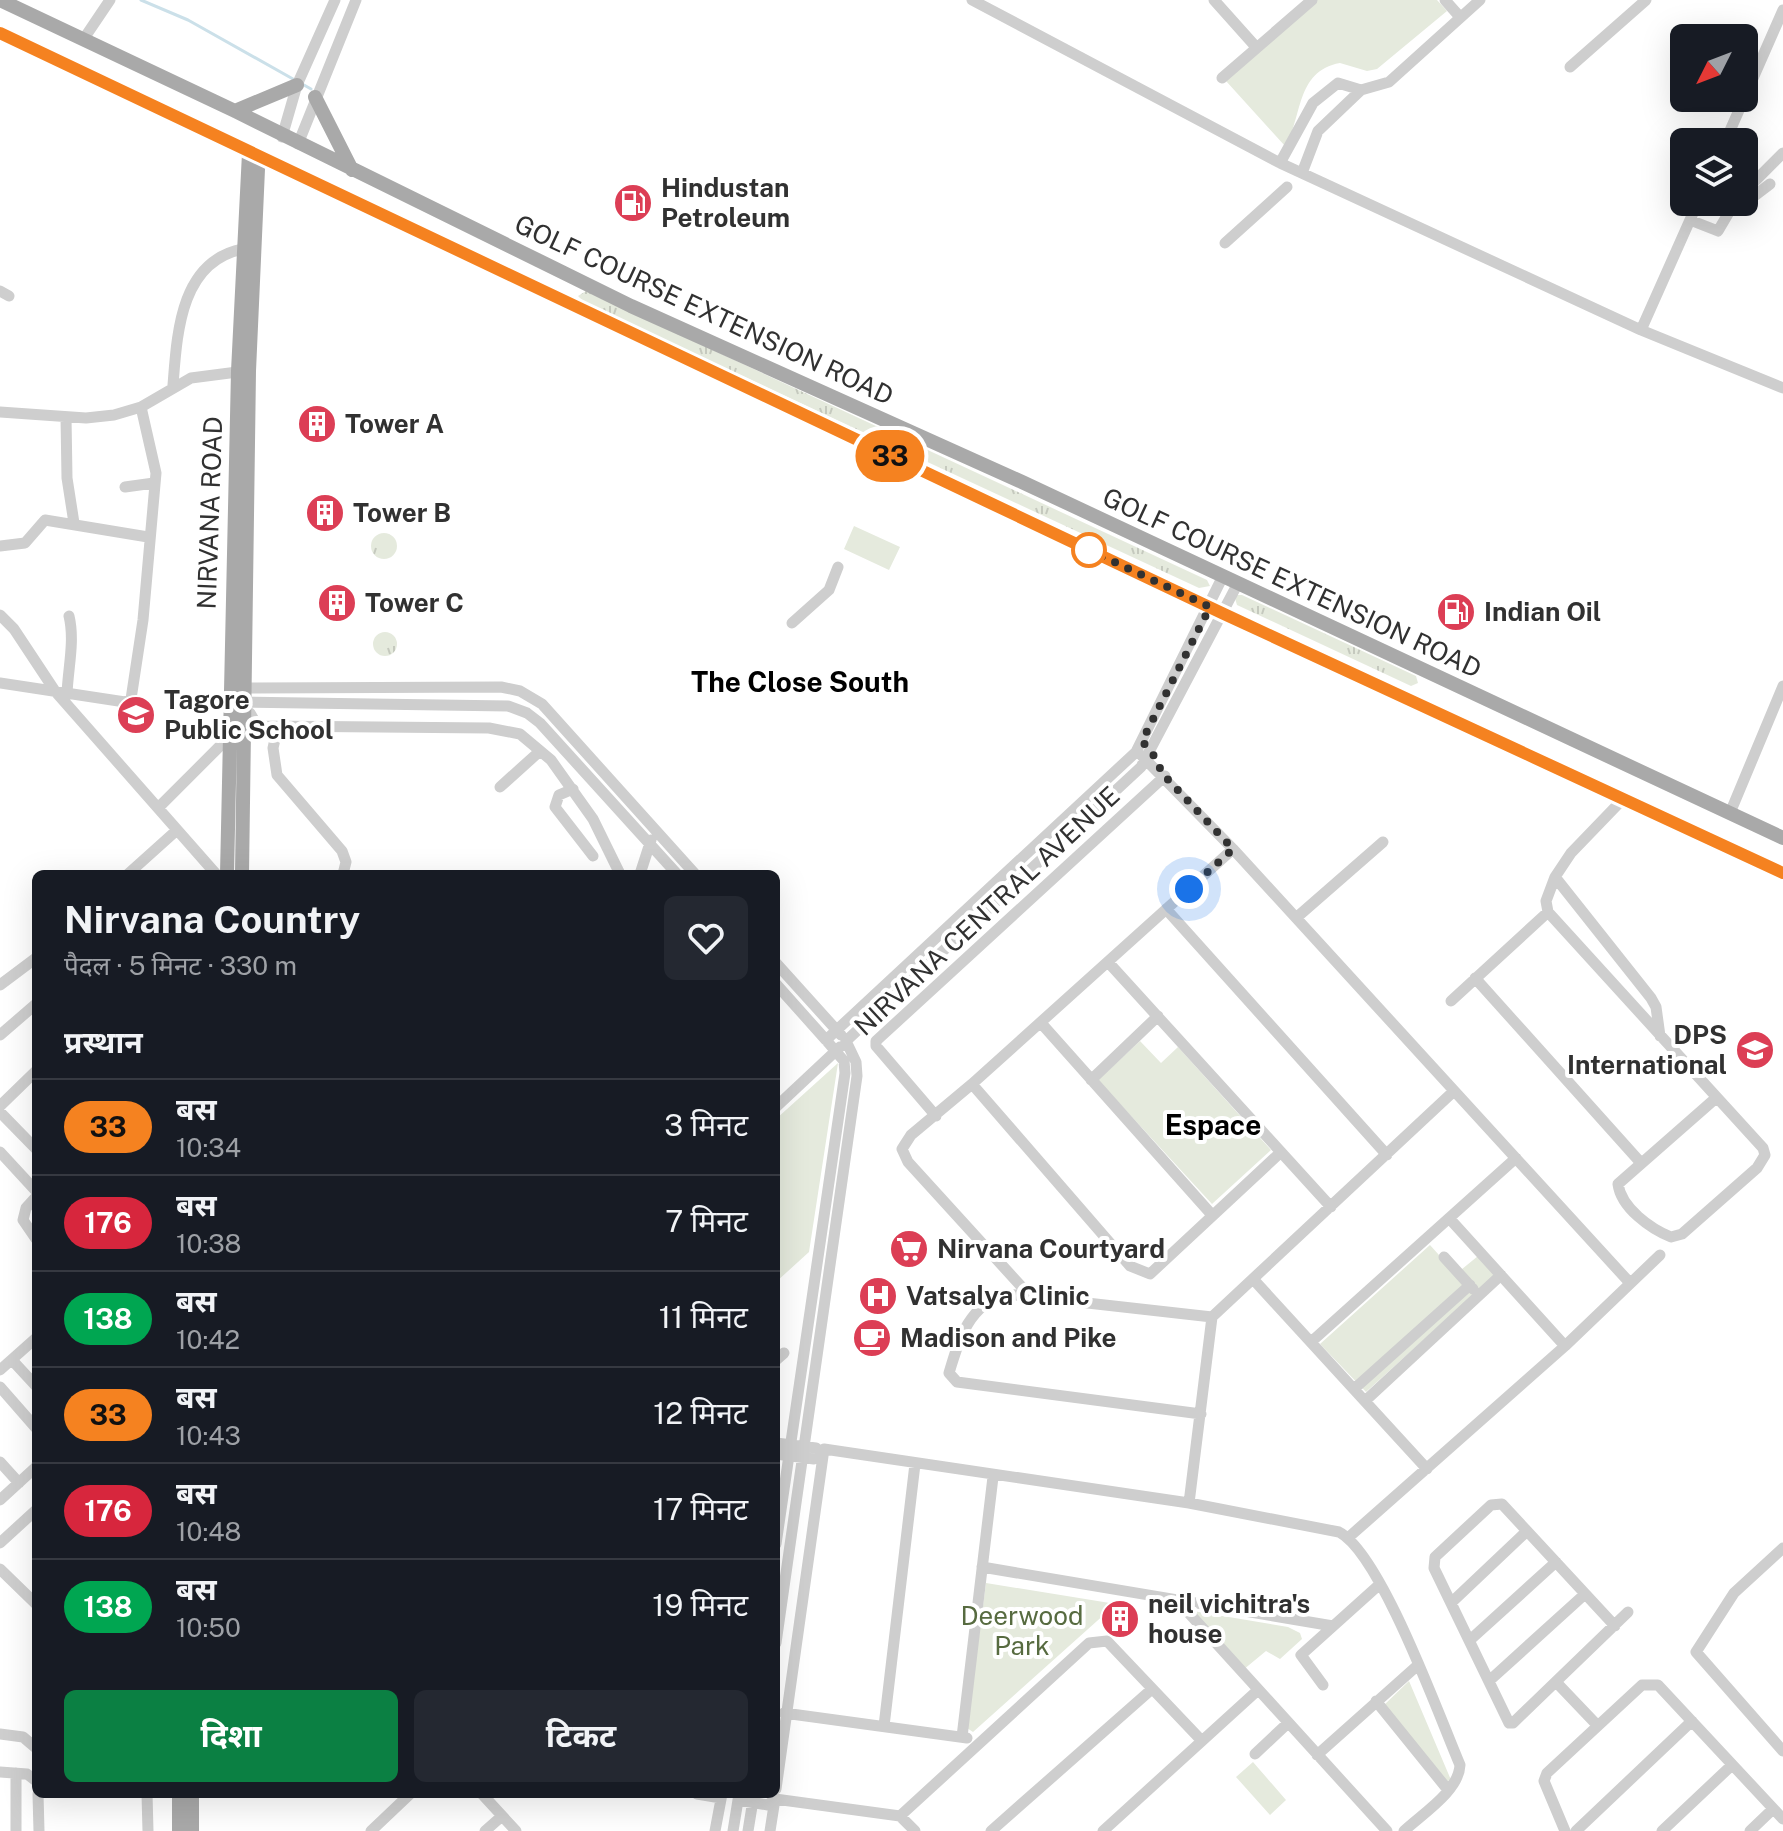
<!DOCTYPE html>
<html lang="hi">
<head>
<meta charset="utf-8">
<style>
  body { margin:0; font-family:"Public Sans","Noto Sans Devanagari",sans-serif; background:#242831; color:#f1f3f6; height:100vh; display:flex; flex-direction:column; font-size:30px; white-space:nowrap }
  * { box-sizing:border-box; margin:0 }
  p { font-size:26px; color:#9ea1a6 }
  .icon { flex:none; width:44px; height:44px; fill:none; stroke:currentColor; stroke-width:2; stroke-linecap:round; stroke-linejoin:round }
  .map { position:relative; flex:1; overflow:hidden }
  .side { position:absolute; left:32px; top:870px; width:748px; height:928px; display:flex; flex-direction:column; background:#171b24; border-radius:12px; box-shadow:0 8px 32px #0002 }
  .side>* { flex:none }
  .badge { padding:0 16px; border-radius:26px; font-size:28px; line-height:52px }
  .needle { width:52px; rotate:228deg }
  .fabs { position:absolute; left:1670px; top:24px; display:grid; gap:16px }
  .fabs a { display:grid; place-items:center; width:88px; height:88px; border-radius:12px; background:#171b24; box-shadow:0 8px 32px #0002; font-size:40px }
  .you { position:absolute; width:40px; height:40px; margin:-20px; border:6px solid #fff; border-radius:50%; background:#1a73e8; box-shadow:0 0 0 12px #1a73e833 }
  .map>.badge { position:absolute; translate:-50% -50%; box-shadow:0 0 0 4px #fff }
  h2 { padding:0 32px; font-size:30px; line-height:72px }
  .round { display:grid; place-items:center; flex:none; width:84px; height:84px; border-radius:12px; background:#242831 }
  .head { display:flex; align-items:center; justify-content:space-between; height:136px; padding:0 32px }
  h1 { font-size:38px; font-weight:700; line-height:60px }
  .cta { display:flex; gap:16px; margin-top:auto; padding:16px 32px }
  .cta a { flex:1; height:92px; border-radius:12px; background:#0b8043; color:#fff; font-size:32px; font-weight:700; line-height:92px; text-align:center }
  .cta a+a { background:#242831; color:#f1f3f6 }
  ul { padding:0; list-style:none }
  li { display:flex; align-items:center; gap:24px; height:96px; padding:0 32px; border-top:2px solid #363941 }
  li div { flex:1 }
  li b { display:block; font-size:30px }
  li em { font-style:normal }
  li .badge { min-width:88px; font-weight:700; text-align:center }
  .map>svg:first-child { display:block }
  .grass { fill:url(#grass-tufts) }
  .green { fill:#e5eadd }
  .lines { fill:none; stroke-linecap:round; stroke-linejoin:round }
  .stream { stroke:#cbe0e9; stroke-width:3 }
  .minor { stroke:#cecece; stroke-width:11 }
  .major { stroke:#a9a9a9; stroke-width:14 }
  .line-casing { stroke:#fff; stroke-width:18 }
  .line { stroke:#f58220; stroke-width:12 }
  .walk { stroke:#313131; stroke-width:8; stroke-dasharray:0 14.4 }
  .stop-dot { fill:#fff; stroke:#f58220; stroke-width:4 }
  .labels { text-anchor:middle; stroke-width:8; stroke-linejoin:round; paint-order:stroke }
  .poi-label { font-size:26px; font-weight:bold; fill:#313131; stroke:#fff; text-anchor:start }
  .street-label { font-size:26px; fill:#313131; stroke:#fff }
  .park-label { font-size:26px; fill:#576b40; stroke:#fff }
  .neighbourhood-label { font-size:28px; font-weight:bold; fill:#000; stroke:#fff }
</style>
</head>
<body>
<div class="map">
<svg width="1783" height="1831" viewBox="0 0 1783 1831">
  <defs>
    <pattern id="grass-tufts" width="24" height="20" patternUnits="userSpaceOnUse" patternTransform="scale(2)"><rect width="24" height="20" fill="#e5eadd"/><path d="M3 7l-1-3M5 7V3M7 7l1-3M15 17l-1-3M17 17v-4M19 17l1-3" fill="none" stroke="#c5c9be"/></pattern>
  </defs>
  <rect width="100%" height="100%" fill="#fff"/>
  <path class="grass" d="M586,291l621,289 3,6 -11,2 -614,-285 -7,-7z
    M371 546a13 13 0 1 1 26 0a13 13 0 1 1-26 0Z
    M1234,595h8l174,81 2,7 -7,3 -174,-81z
    M373 644a12 12 0 1 1 24 0a12 12 0 1 1-24 0Z"/>
  <path class="green" d="M1315,0h122l10,11 -70,58 -10,2 -27,-8c-45,8 -37,55 -55,83l-59,-65z
    M854,526l46,21 -11,23 -45,-21z
    M1140,1041l21,22 17,-16 93,103 -59,54 -114,-124z
    M838,1063l-29,189 -33,30v-163z
    M1430,1245l26,29 22,-18 17,19 -129,117 -46,-48z
    M986,1583l130,21 -143,128 -6,-4z
    M1193,1611l95,16 12,6 2,6 -22,20 -14,-8 -23,19z
    M1409,1681l42,99 -7,2 -61,-76z
    M1253,1762l33,38 -16,15 -34,-38z"/>
  <g class="lines">
    <path class="stream" d="M141,0l47,20 105,59
      M304,85l7,4"/>
    <path class="minor" d="M972,0l308,163 361,167 142,58
      M1214,0l42,47
      M1445,0l15,17
      M83,40l27,-40
      M1570,67l76,-67
      M1222,78l90,-78
      M282,137l15,-52 38,-85
      M1725,142l58,-132
      M298,144l58,-144
      M1280,163l33,-60 25,-20 23,7 28,-8 91,-82
      M1302,173l16,-42 43,-41
      M1744,192l39,-39
      M1739,202l6,1 25,-19
      M1690,220l28,11 17,-29
      M1225,243l62,-56
      M0,291l9,5
      M1641,330l57,-128
      M173,385c4,-51 7,-124 70,-136
      M0,412l86,6 28,-3 27,-8 50,-29 54,-7
      M66,417l1,61 7,45
      M125,487l29,-4
      M0,546l25,-3 20,-23 103,17
      M0,615l14,14 41,62 161,183
      M792,623l37,-33 9,-23
      M0,683l125,19 6,-3 12,-79 13,-147 -15,-66
      M238,688l263,-1 19,4 22,13 153,170
      M67,694c1,-26 8,-53 2,-78
      M238,702l270,4 19,7 13,10 137,151
      M243,713h7l7,12 9,1 223,2 31,6 31,26 42,59 27,55
      M278,726l-5,22 4,27 65,76 4,11 -3,12
      M1142,756l91,93 397,434
      M500,787l40,-36
      M573,789l-14,6 -4,12 38,49
      M1624,798l-53,55 -16,24 96,121 5,9 4,29
      M158,808l72,-72
      M1730,813l53,-127
      M128,874l49,-44
      M640,874l11,-34
      M1555,877l-9,24 2,11 215,236 2,7 -8,13 -75,66 -11,3c-20,-8 -50,-29 -53,-53l98,-86
      M1166,909l221,246
      M1296,918l87,-76
      M1108,962l223,245
      M776,963l65,72
      M1475,978l166,185
      M776,984l50,56
      M0,985l36,-27
      M1451,1001l97,-89
      M1041,1023l171,192
      M0,1035l36,-31
      M1091,1080l67,-64
      M972,1084l158,182 20,8 131,-122
      M0,1106l36,-35
      M776,1107l64,-60
      M0,1112l36,37
      M936,1116l-60,-70v-5l289,-265
      M0,1152l36,39
      M36,1197l-10,11 -3,12 13,19
      M1449,1218l116,128
      M1444,1257l29,32
      M1253,1279l174,190
      M1030,1296l-122,-134 -6,-13 9,-14 61,-51 261,-235
      M1311,1342l205,-184
      M12,1360l24,26
      M776,1360l8,-7
      M0,1370l36,-32
      M0,1387l36,41
      M1354,1389l116,-104
      M1365,1401l136,-126
      M1201,1414l-244,-32 -8,-9c10,-34 20,-69 58,-79l205,23
      M776,1443l40,5 7,7
      M776,1454l38,5 9,-4
      M0,1462l19,21
      M0,1500l36,-33
      M1189,1503l23,-186 242,-226
      M1349,1537l216,-191 95,-91
      M0,1543l36,-33
      M776,1544l69,-471 -1,-12 -18,-21 310,-288 86,-174
      M1783,1548l-49,45 -38,59 87,99
      M982,1567l351,59
      M0,1569l36,35
      M1177,1600l210,231
      M1452,1602l75,-71
      M1615,1626l-113,-122 -11,1 -56,52 -1,11 75,155h4l115,-111
      M1470,1640l86,-78
      M776,1643l81,-567 -1,-14 -10,-21 295,-274 96,-182
      M1489,1681l96,-87
      M1556,1682l41,43
      M1323,1685l-22,-30 79,-71
      M1376,1701l72,89
      M784,1713l183,25
      M884,1726l31,-262
      M0,1734l23,3 13,11
      M962,1737l31,-260
      M1255,1754l33,-31
      M1317,1755l101,-90
      M0,1772l27,2 9,7
      M776,1789l48,-340 365,54 150,29c42,22 100,184 121,233 -1,26 -38,49 -56,66
      M38,1794l1,37
      M147,1794l1,37
      M482,1794l34,37
      M697,1794l24,4
      M738,1800l30,5 7,-6 125,17 15,15
      M900,1816l189,-173 18,-2 95,100
      M16,1831v-58
      M371,1831l39,-37
      M485,1831l17,-15
      M715,1831l7,-37
      M733,1831l6,-37
      M748,1831l6,-37
      M770,1831l5,-32
      M991,1831l161,-142
      M1103,1831l155,-141
      M1565,1831l-21,-50 3,-8 95,-88h16l125,134
      M1576,1831l116,-110
      M1662,1831l70,-66
      M1750,1831l23,-22"/>
    <path class="major" d="M0,0l235,111 396,195 391,176 761,356
      M0,33l1224,581 559,259
      M315,97l37,73
      M235,111l62,-26
      M227,874l11,-503 11,-218
      M242,874l7,-503 9,-202
      M179,1794v37
      M192,1794v37"/>
  </g>
  <g class="lines">
    <g class="line-casing">
      <path id="line" d="M0,33l1224,581 559,259"/>
    </g>
    <use href="#line" class="line"/>
    <path class="walk" d="M1089,550l121,57 -68,134 16,20 3,11 72,77 -44,40"/>
  </g>
  <defs>
    <g id="fuel-disc" transform="scale(2)"><circle r="9.5" fill="#dc3e55" stroke="#fff"/><path d="M-5.5-6h7V0h2V4h1.3V-2.5L3-4.5l.8-.8L6-3V5H2.5V1h-1V6h-7ZM-4.2-4.7v3.2H.2V-4.7Z" fill="#fff"/></g>
    <g id="building-disc" transform="scale(2)"><circle r="9.5" fill="#dc3e55" stroke="#fff"/><path d="M-4-6H4V6H1V3H-1V6H-4ZM-2.5-4.3h1.7v1.8h-1.7ZM.8-4.3h1.7v1.8H.8ZM-2.5-1h1.7V.8h-1.7ZM.8-1h1.7V.8H.8Z" fill="#fff"/></g>
    <g id="school-disc" transform="scale(2)"><circle r="9.5" fill="#dc3e55" stroke="#fff"/><path d="M0-5L7-2L0 1L-7-2ZM-4 1L0 2.5L4 1V4Q0 6-4 4Z" fill="#fff"/></g>
    <g id="supermarket-disc" transform="scale(2)"><circle r="9.5" fill="#dc3e55" stroke="#fff"/><path d="M-6-5.5h2.5l.6 2H6L4.5 2H-2.5L-4.4-4H-6ZM-1.5 3.2a1.3 1.3 0 1 0 .1 0ZM3 3.2a1.3 1.3 0 1 0 .1 0Z" fill="#fff"/></g>
    <g id="hospital-disc" transform="scale(2)"><circle r="9.5" fill="#dc3e55" stroke="#fff"/><path d="M-5-5h3v3.5h4V-5h3V5h-3V1.5h-4V5h-3Z" fill="#fff"/></g>
    <g id="cafe-disc" transform="scale(2)"><circle r="9.5" fill="#dc3e55" stroke="#fff"/><path d="M-5.5-4.5H6V0H3Q3 3.5 0 3.5H-2.5Q-5.5 3.5-5.5 0ZM3-3.2v2h1.7v-2ZM-6 4.5H4V6H-6Z" fill="#fff"/></g>
  </defs>
  <g fill-rule="evenodd">
    <use href="#fuel-disc" x="633" y="203"/>
    <use href="#building-disc" x="317" y="424"/>
    <use href="#building-disc" x="325" y="513"/>
    <use href="#building-disc" x="337" y="603"/>
    <use href="#fuel-disc" x="1456" y="612"/>
    <use href="#school-disc" x="136" y="715"/>
    <use href="#school-disc" x="1755" y="1050"/>
    <use href="#supermarket-disc" x="909" y="1249"/>
    <use href="#hospital-disc" x="878" y="1296"/>
    <use href="#cafe-disc" x="872" y="1338"/>
    <use href="#building-disc" x="1120" y="1619"/>
  </g>
  <circle class="stop-dot" cx="1089" cy="550" r="16"/>
  <g class="labels">
    <g class="poi-label">
      <text x="661" y="197">Hindustan<tspan x="661" dy="30">Petroleum</tspan></text>
      <text x="345" y="433">Tower A</text>
      <text x="353" y="522">Tower B</text>
      <text x="365" y="612">Tower C</text>
      <text x="1484" y="621">Indian Oil</text>
      <text x="164" y="709">Tagore<tspan x="164" dy="30">Public School</tspan></text>
      <text x="1727" y="1044" text-anchor="end">DPS<tspan x="1727" dy="30">International</tspan></text>
      <text x="937" y="1258">Nirvana Courtyard</text>
      <text x="906" y="1305">Vatsalya Clinic</text>
      <text x="900" y="1347">Madison and Pike</text>
      <text x="1148" y="1613">neil vichitra's<tspan x="1148" dy="30">house</tspan></text>
    </g>
    <g class="street-label">
      <text transform="translate(704 310) rotate(25)" y="9">GOLF COURSE EXTENSION ROAD</text>
      <text transform="translate(210 513) rotate(-88)" y="9">NIRVANA ROAD</text>
      <text transform="translate(1292 583) rotate(25)" y="9">GOLF COURSE EXTENSION ROAD</text>
      <text transform="translate(987 911) rotate(-43)" y="9">NIRVANA CENTRAL AVENUE</text>
    </g>
    <g class="park-label">
      <text x="1022" y="1625">Deerwood<tspan x="1022" dy="30">Park</tspan></text>
    </g>
    <g class="neighbourhood-label">
      <text x="800" y="692">The Close South</text>
      <text x="1213" y="1135">Espace</text>
    </g>
  </g>
</svg>
<div class="fabs">
<a><svg class="needle" viewBox="-14 -14 28 28"><path d="M0-13l5 13h-10z" fill="#e53935"/><path d="M0 13l5-13h-10z" fill="#9ea1a6"/></svg></a>
<a><svg class="icon" aria-label="layers" viewBox="0 0 24 24"><path d="M12 4l9 5-9 5-9-5zM3 14l9 5 9-5"/></svg></a>
</div>
<div class="you" style="left:1189px;top:889px"></div>
<b class="badge" style="left:890px;top:456px;background:#f58220;color:#111">33</b>
<section class="side">
<div class="head"><div><h1>Nirvana Country</h1><p>पैदल · 5 मिनट · 330 m</p></div><a class="round"><svg class="icon" aria-label="heart" viewBox="0 0 24 24"><path d="M12 20l-8-8c-3-5 5-10 8-4 3-6 11-1 8 4z"/></svg></a></div>
<h2>प्रस्थान</h2>
<ul>
<li><span class="badge" style="background:#f58220;color:#111">33</span><div><b>बस</b><p>10:34</p></div><em>3 मिनट</em></li>
<li><span class="badge" style="background:#d7263d;color:#fff">176</span><div><b>बस</b><p>10:38</p></div><em>7 मिनट</em></li>
<li><span class="badge" style="background:#00a651;color:#fff">138</span><div><b>बस</b><p>10:42</p></div><em>11 मिनट</em></li>
<li><span class="badge" style="background:#f58220;color:#111">33</span><div><b>बस</b><p>10:43</p></div><em>12 मिनट</em></li>
<li><span class="badge" style="background:#d7263d;color:#fff">176</span><div><b>बस</b><p>10:48</p></div><em>17 मिनट</em></li>
<li><span class="badge" style="background:#00a651;color:#fff">138</span><div><b>बस</b><p>10:50</p></div><em>19 मिनट</em></li>
</ul>
<div class="cta"><a>दिशा</a><a>टिकट</a></div>
</section>
</div>
</body>
</html>
